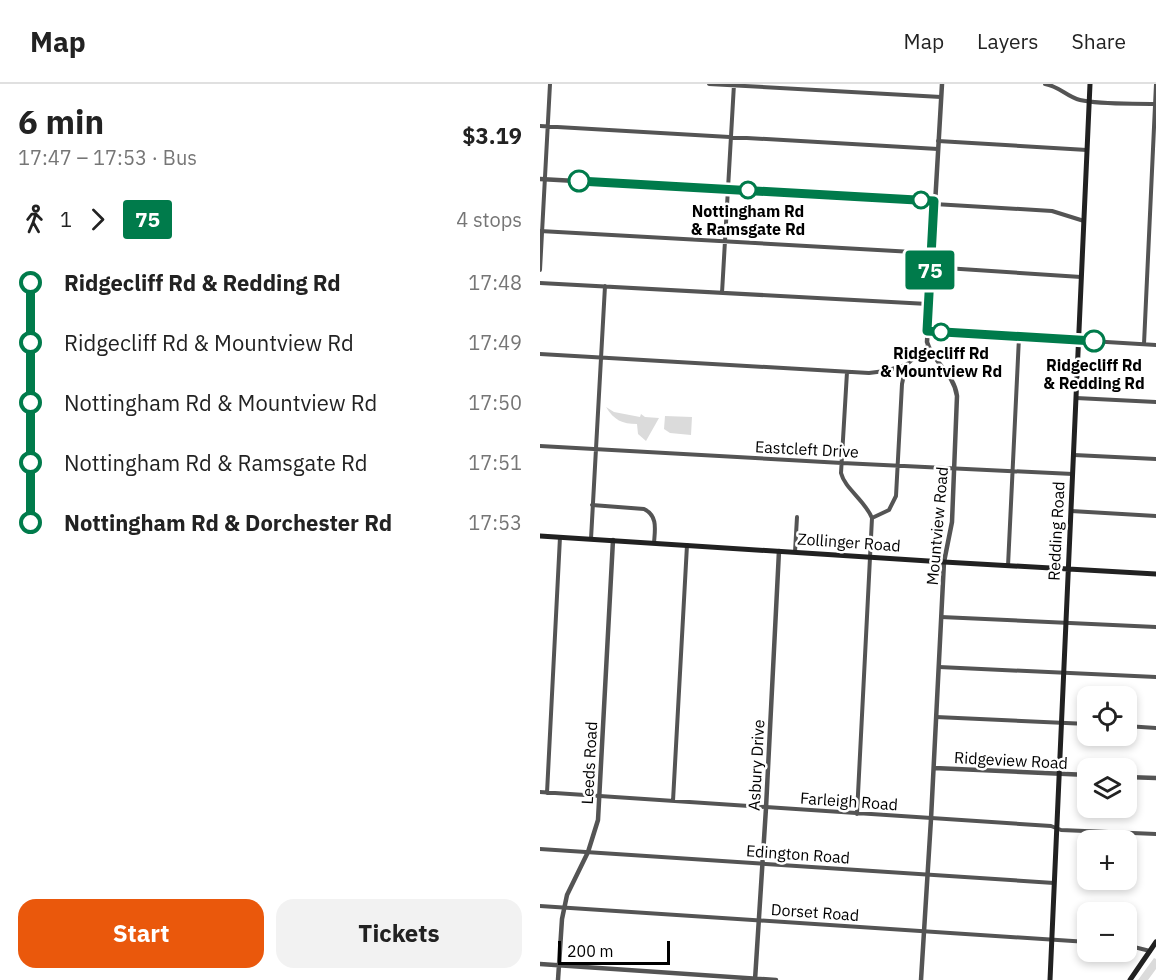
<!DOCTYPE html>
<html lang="en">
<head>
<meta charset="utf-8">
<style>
  body { margin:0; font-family:"IBM Plex Sans",sans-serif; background:#f2f2f2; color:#222; height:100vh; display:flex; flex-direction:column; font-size:22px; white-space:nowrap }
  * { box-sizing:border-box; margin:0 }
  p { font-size:20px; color:#767676 }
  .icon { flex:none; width:33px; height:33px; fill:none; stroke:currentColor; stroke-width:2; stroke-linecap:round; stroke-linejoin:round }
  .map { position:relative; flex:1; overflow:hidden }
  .sheet { display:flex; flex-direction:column; background:#fff; width:540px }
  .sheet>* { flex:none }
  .badge { padding:0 12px; border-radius:4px; font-size:21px; line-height:39px }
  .buttons { position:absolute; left:537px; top:602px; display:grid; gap:12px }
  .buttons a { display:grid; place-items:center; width:60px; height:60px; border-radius:12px; background:#fff; box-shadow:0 3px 9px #0003; font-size:30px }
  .scale { position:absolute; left:18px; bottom:15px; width:112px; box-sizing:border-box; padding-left:6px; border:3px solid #000; border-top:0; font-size:16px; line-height:21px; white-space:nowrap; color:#000; -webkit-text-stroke:4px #fff; paint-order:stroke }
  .map>.badge { position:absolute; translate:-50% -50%; box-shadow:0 0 0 3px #fff }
  .legs { display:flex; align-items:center; gap:9px; height:66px; padding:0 18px; font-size:20px }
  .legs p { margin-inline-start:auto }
  .head { display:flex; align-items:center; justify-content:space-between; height:102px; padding:0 18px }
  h1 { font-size:33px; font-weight:800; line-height:45px }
  .primary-button { display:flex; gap:12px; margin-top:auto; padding:12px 18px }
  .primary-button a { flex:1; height:69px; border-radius:18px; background:#ea580c; color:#fff; font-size:24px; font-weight:800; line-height:69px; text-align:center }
  .primary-button a+a { background:#f2f2f2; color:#222 }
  ul { padding:0 18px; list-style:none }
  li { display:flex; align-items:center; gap:21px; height:60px; font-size:22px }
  li i { display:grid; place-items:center; width:9px; height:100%; margin:0 8px; background:currentColor }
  li i::after { content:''; width:15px; height:15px; margin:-8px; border:4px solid; border-radius:50%; background:#fff }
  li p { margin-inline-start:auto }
  li:first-child i { background:linear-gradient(#0000 50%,currentColor 0) }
  li:last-child i { background:linear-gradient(currentColor 50%,#0000 0) }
  header { display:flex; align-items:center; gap:36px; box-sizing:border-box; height:84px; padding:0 30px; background:#fff; border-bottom:2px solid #e0e0e0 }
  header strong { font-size:28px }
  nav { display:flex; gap:33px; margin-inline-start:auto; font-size:21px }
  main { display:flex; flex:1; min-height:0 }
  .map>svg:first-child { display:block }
  .green { fill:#dbdbdb }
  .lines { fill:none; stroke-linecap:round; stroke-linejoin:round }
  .minor { stroke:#545454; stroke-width:4 }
  .tertiary { stroke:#545454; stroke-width:4.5 }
  .secondary { stroke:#212121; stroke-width:5 }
  .line-1-casing { stroke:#fff; stroke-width:14 }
  .line-1 { stroke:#007b4b; stroke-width:9 }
  .stop-1-dot { fill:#fff; stroke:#007b4b; stroke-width:3 }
  .labels { text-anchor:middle; stroke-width:5; stroke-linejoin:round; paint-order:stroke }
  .stop-label { font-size:16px; font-weight:bold; fill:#000; stroke:#fff }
  .street-label { font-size:16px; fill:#000; stroke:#fff }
</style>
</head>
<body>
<header>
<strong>Map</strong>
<nav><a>Map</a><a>Layers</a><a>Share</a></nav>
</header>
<main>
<section class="sheet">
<div class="head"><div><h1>6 min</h1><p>17:47 – 17:53 · Bus</p></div><b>$3.19</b></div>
<div class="legs"><svg class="icon" aria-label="walk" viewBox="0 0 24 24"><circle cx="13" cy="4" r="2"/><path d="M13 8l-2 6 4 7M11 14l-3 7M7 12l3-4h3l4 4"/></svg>1<svg class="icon" aria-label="forward" viewBox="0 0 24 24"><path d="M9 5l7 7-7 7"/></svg><b class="badge" style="background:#007b4b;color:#fff">75</b><p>4 stops</p></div>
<ul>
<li><i style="color:#007b4b"></i><b>Ridgecliff Rd &amp; Redding Rd</b><p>17:48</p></li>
<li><i style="color:#007b4b"></i><span>Ridgecliff Rd &amp; Mountview Rd</span><p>17:49</p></li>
<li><i style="color:#007b4b"></i><span>Nottingham Rd &amp; Mountview Rd</span><p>17:50</p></li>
<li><i style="color:#007b4b"></i><span>Nottingham Rd &amp; Ramsgate Rd</span><p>17:51</p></li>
<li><i style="color:#007b4b"></i><b>Nottingham Rd &amp; Dorchester Rd</b><p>17:53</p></li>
</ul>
<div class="primary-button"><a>Start</a><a>Tickets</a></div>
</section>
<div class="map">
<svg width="616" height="896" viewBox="0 0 616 896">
  <rect width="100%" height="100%" fill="#fff"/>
  <path class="green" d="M66,323l8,5 26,5 1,-3 4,3 14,1 -13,23 -8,-7 -1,-10c-15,0 -23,-4 -31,-17z
    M125,332l27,1 -1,18 -21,-2 -6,-4z
    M614,874l2,1v10l-8,11h-10z"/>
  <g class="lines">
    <path class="minor" d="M169,0l232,13
      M505,0c14,2 22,13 35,16 22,5 52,3 75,4
      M0,42l398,23
      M398,57l149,9
      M394,120l118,7 32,10
      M0,147l391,22
      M390,183l151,10
      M0,186l10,-186
      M0,199l388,21
      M182,209l12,-209
      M387,247l229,14
      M604,260l12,-260
      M0,270l329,19 16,-2 21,-6 22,-19
      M307,288l-6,101c4,16 23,26 31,45l-15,296
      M536,314l80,4
      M0,362l302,17 231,11
      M534,371l82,4
      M52,421l52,4c14,7 11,20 10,34
      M531,427l85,5
      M332,434l17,-8 7,-14 6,-112 4,-19
      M51,455l14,-253
      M255,468l2,-35
      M468,482l11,-229
      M401,533l215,10
      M399,583l217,10
      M396,633l152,7
      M586,642l30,2
      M0,708l511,34 10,4 95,4
      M7,709l13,-256
      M133,717l14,-256
      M0,765l514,34
      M0,822l548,36
      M586,861l24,6"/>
    <path class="tertiary" d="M0,95l395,22
      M394,684l154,7
      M586,693l30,1
      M0,880l236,16
      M18,896l4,-61 5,-24 21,-43 10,-32 15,-280
      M215,896l11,-172 13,-257
      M381,896l10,-161 13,-257 8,-40 5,-126c-3,-23 -24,-33 -30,-54l15,-258"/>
    <path class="secondary" d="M0,452l404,26 212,12
      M510,896l40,-896
      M590,896l26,-38"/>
  </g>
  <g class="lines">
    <g class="line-1-casing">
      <path id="line-1" d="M39,97l355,20 -7,130 167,10"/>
    </g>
    <use href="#line-1" class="line-1"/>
  </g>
  <g class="stop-1-dot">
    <circle cx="39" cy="97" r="10"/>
    <circle cx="208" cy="106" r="8"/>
    <circle cx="381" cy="116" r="8"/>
    <circle cx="401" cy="248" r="8"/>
    <circle cx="554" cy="257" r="10"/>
  </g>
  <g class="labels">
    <g class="stop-label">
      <text x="208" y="133">Nottingham Rd<tspan x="208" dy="18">&amp; Ramsgate Rd</tspan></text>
      <text x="401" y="275">Ridgecliff Rd<tspan x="401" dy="18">&amp; Mountview Rd</tspan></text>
      <text x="554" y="287">Ridgecliff Rd<tspan x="554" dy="18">&amp; Redding Rd</tspan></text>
    </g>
    <g class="street-label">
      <text transform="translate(267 365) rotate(3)" y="6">Eastcleft Drive</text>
      <text transform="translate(397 442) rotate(-85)" y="6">Mountview Road</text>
      <text transform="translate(516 447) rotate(-87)" y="6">Redding Road</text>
      <text transform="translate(309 458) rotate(4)" y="6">Zollinger Road</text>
      <text transform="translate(471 676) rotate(3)" y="6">Ridgeview Road</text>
      <text transform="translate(49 679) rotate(-87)" y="6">Leeds Road</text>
      <text transform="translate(216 681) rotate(-87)" y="6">Asbury Drive</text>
      <text transform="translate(309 717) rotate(4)" y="6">Farleigh Road</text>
      <text transform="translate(258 770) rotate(4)" y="6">Edington Road</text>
      <text transform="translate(275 828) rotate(4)" y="6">Dorset Road</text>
    </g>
  </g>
</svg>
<div class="buttons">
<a><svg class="icon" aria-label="locate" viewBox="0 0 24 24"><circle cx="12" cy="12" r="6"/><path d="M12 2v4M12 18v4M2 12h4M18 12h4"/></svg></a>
<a><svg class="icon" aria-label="layers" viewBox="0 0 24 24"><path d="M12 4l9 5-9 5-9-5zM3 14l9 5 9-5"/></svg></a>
<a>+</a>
<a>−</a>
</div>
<div class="scale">200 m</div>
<b class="badge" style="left:390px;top:186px;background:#007b4b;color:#fff">75</b>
</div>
</main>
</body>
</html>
